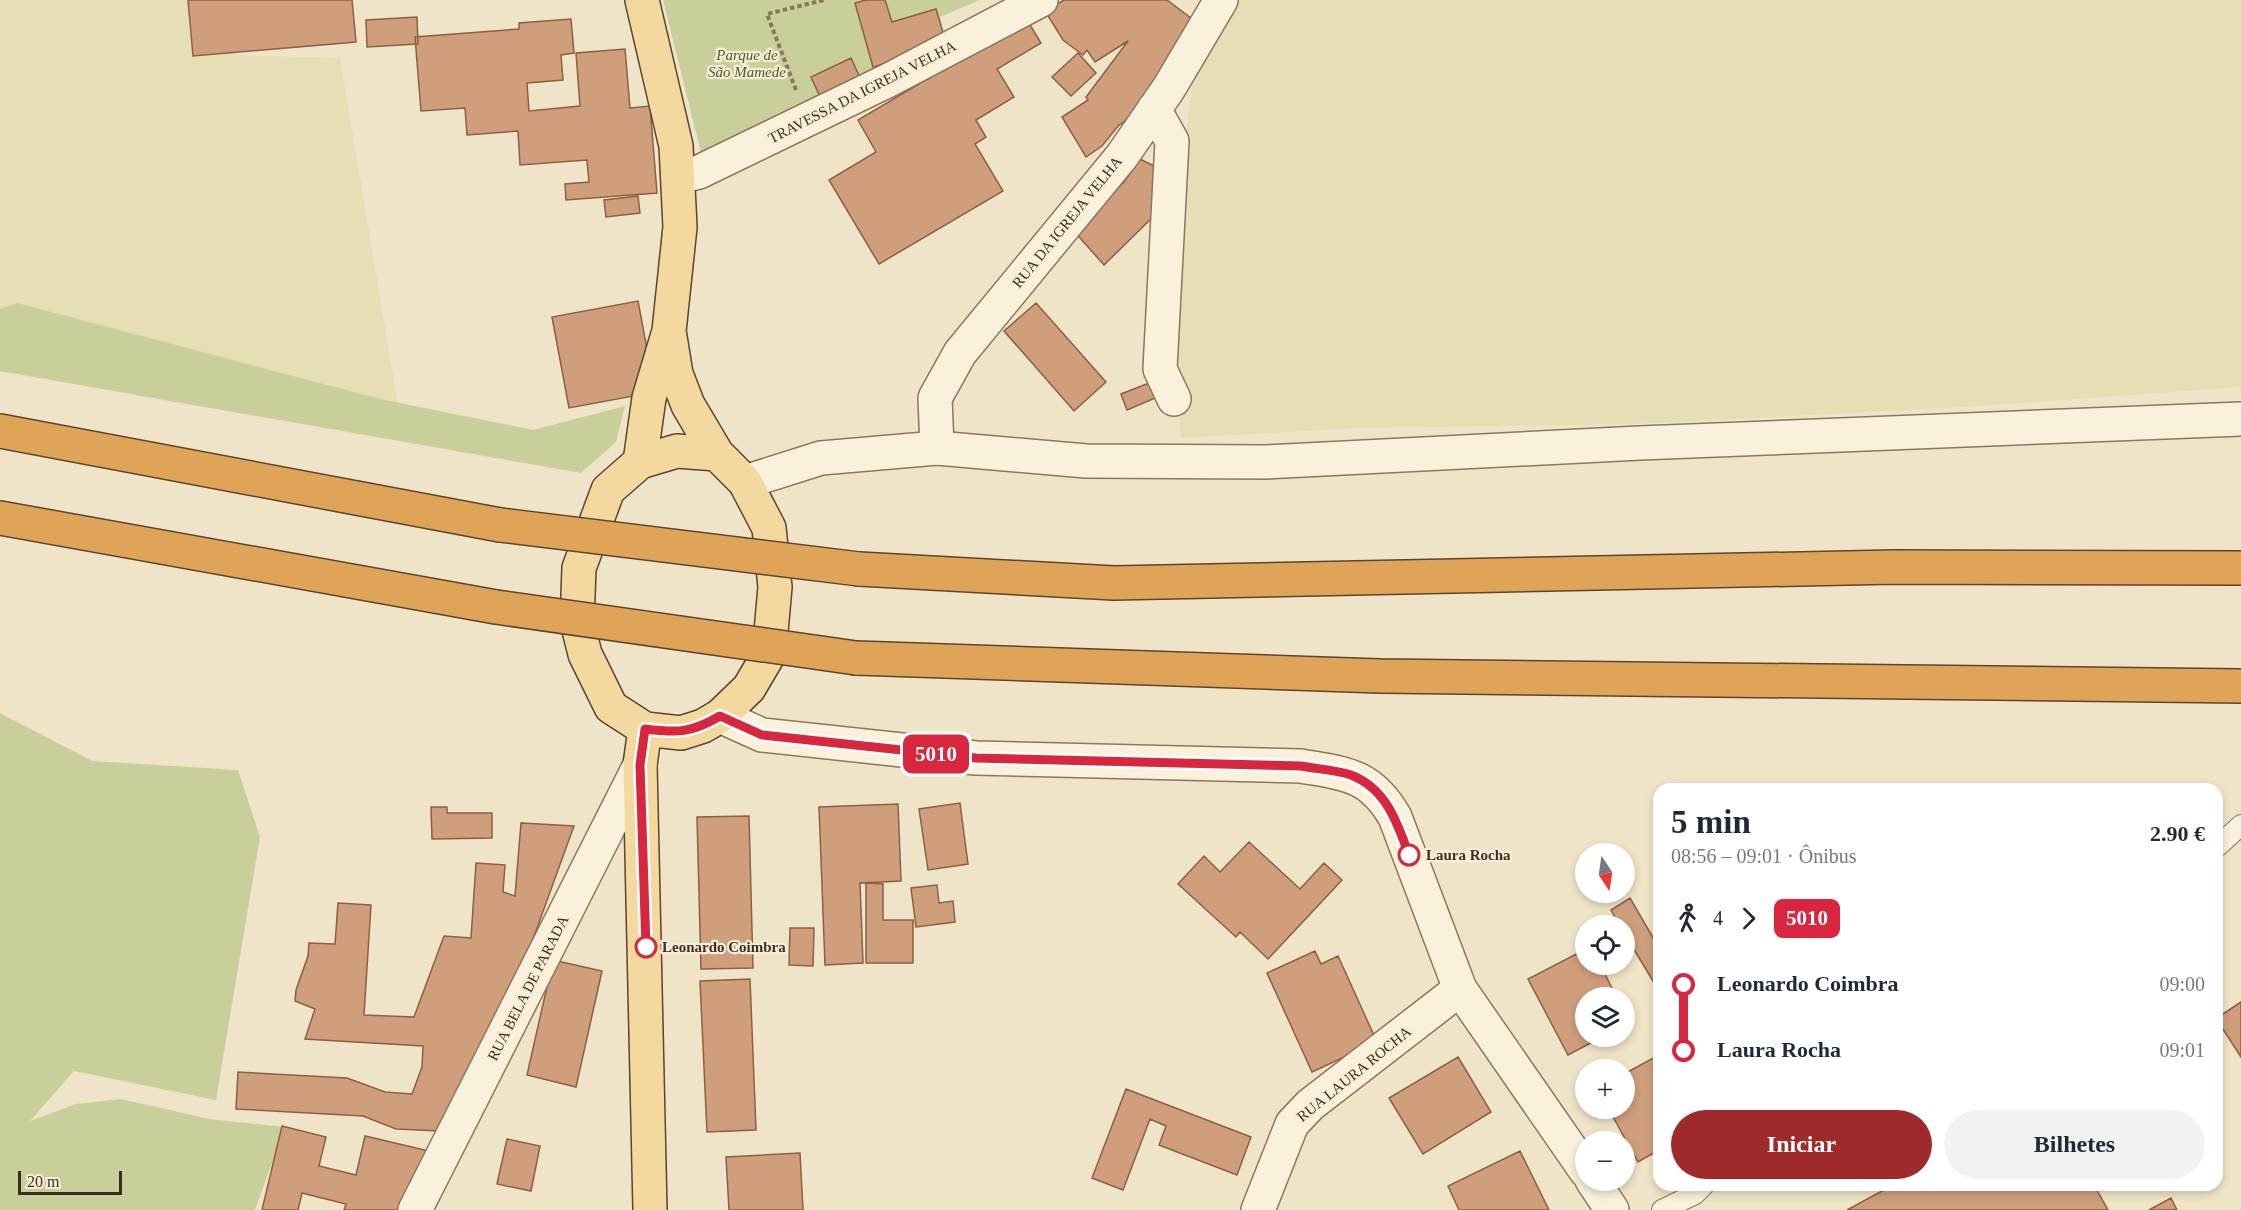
<!DOCTYPE html>
<html lang="pt">
<head>
<meta charset="utf-8">
<style>
  body { margin:0; font-family:Georgia,serif; background:#f2f2f3; color:#1f2937; height:100vh; display:flex; flex-direction:column; font-size:22px; white-space:nowrap }
  * { box-sizing:border-box; margin:0 }
  p { font-size:20px; color:#747a83 }
  .icon { flex:none; width:33px; height:33px; fill:none; stroke:currentColor; stroke-width:2; stroke-linecap:round; stroke-linejoin:round }
  .map { position:relative; flex:1; overflow:hidden }
  .drawer { position:absolute; left:1653px; top:783px; width:570px; height:408px; display:flex; flex-direction:column; background:#fff; border-radius:18px; box-shadow:0 3px 9px #0003 }
  .drawer>* { flex:none }
  .badge { padding:0 12px; border-radius:9px; font-size:21px; line-height:39px }
  .needle { width:39px; rotate:167deg }
  .buttons { position:absolute; left:1575px; top:843px; display:grid; gap:12px }
  .buttons a { display:grid; place-items:center; width:60px; height:60px; border-radius:50%; background:#fff; box-shadow:0 3px 9px #0003; font-size:30px }
  .scale { position:absolute; left:18px; bottom:15px; width:104px; box-sizing:border-box; padding-left:6px; border:3px solid #3d2e20; border-top:0; font-size:16px; line-height:21px; white-space:nowrap; color:#3d2e20; -webkit-text-stroke:4px #f7eed8; paint-order:stroke }
  .map>.badge { position:absolute; translate:-50% -50%; box-shadow:0 0 0 3px #fff }
  .legs { display:flex; align-items:center; gap:9px; height:66px; padding:0 18px; font-size:20px }
  .legs p { margin-inline-start:auto }
  .head { display:flex; align-items:center; justify-content:space-between; height:102px; padding:0 18px }
  h1 { font-size:33px; font-weight:700; line-height:45px }
  .primary-button { display:flex; gap:12px; margin-top:auto; padding:12px 18px }
  .primary-button a { flex:1; height:69px; border-radius:36px; background:#9e2a2b; color:#fff; font-size:24px; font-weight:700; line-height:69px; text-align:center }
  .primary-button a+a { background:#f2f2f3; color:#1f2937 }
  ul { padding:0 18px; list-style:none }
  li { display:flex; align-items:center; gap:21px; height:66px; font-size:22px }
  li i { display:grid; place-items:center; width:9px; height:100%; margin:0 8px; background:currentColor }
  li i::after { content:''; width:15px; height:15px; margin:-8px; border:4px solid; border-radius:50%; background:#fff }
  li p { margin-inline-start:auto }
  li:first-child i { background:linear-gradient(#0000 50%,currentColor 0) }
  li:last-child i { background:linear-gradient(currentColor 50%,#0000 0) }
  .map>svg:first-child { display:block }
  .farmland { fill:#e6deb5 }
  .green { fill:#c9cf9b }
  .building { fill:#cf9f7d; stroke:#8d5f41; stroke-width:1.5 }
  .lines { fill:none; stroke-linecap:round; stroke-linejoin:round }
  .service-casing { stroke:#8d765c; stroke-width:22 }
  .minor-casing { stroke:#8d765c; stroke-width:36 }
  .tertiary-casing { stroke:#8d765c; stroke-width:36 }
  .primary-casing { stroke:#5b4430; stroke-width:36 }
  .motorway-casing { stroke:#5b4430; stroke-width:36 }
  .path { stroke:#8d765c; stroke-width:4; stroke-dasharray:4.5 3; stroke-linecap:butt }
  .service { stroke:#faf1dc; stroke-width:20 }
  .minor { stroke:#faf1dc; stroke-width:33 }
  .tertiary { stroke:#faf1dc; stroke-width:33 }
  .primary { stroke:#f3d9a0; stroke-width:33 }
  .motorway { stroke:#e0a458; stroke-width:33 }
  .motorway-bridge-casing { stroke:#5b4430; stroke-width:36; stroke-linecap:butt }
  .motorway-bridge { stroke:#e0a458; stroke-width:33 }
  .line-1-casing { stroke:#fff; stroke-width:14 }
  .line-1 { stroke:#d7263d; stroke-width:9 }
  .stop-1-dot { fill:#fff; stroke:#d7263d; stroke-width:3 }
  .labels { text-anchor:middle; stroke-width:4.5; stroke-linejoin:round; paint-order:stroke }
  .park-label { font-size:15px; font-style:italic; fill:#4d5a26; stroke:#f7eed8 }
  .street-label { font-size:15px; fill:#3d2e20; stroke:#f7eed8 }
  .stop-label { font-size:15px; font-weight:bold; fill:#3d2e20; stroke:#f7eed8; text-anchor:start }
</style>
</head>
<body>
<div class="map">
<svg width="2241" height="1210" viewBox="0 0 2241 1210">
  <rect width="100%" height="100%" fill="#f0e4c8"/>
  <path class="farmland" d="M0,0h190l10,40 38,15 102,3 63,377 -224,-32 -179,-34z
    M1235,0h1006v387l-275,20 -329,17 -277,4 -179,10 -2,-37 -10,-32 4,-99 17,-171 2,-11z"/>
  <path class="green" d="M663,0h317l-40,17 4,20 -242,120z
    M17,303l363,96 153,31 92,-24 -9,36 -35,31 -581,-102v-62z
    M0,713l92,48 146,9 22,67 -44,263 -142,-29 -44,50 46,-17 45,-5 88,20 76,8 -30,83h-255z"/>
  <path class="building" d="M188,0h164l4,42 -163,14z
    M866,0h19l7,22 44,-13 11,37 -74,21 -18,-64z
    M1064,0h103l33,25 -70,93 -11,7 -17,21 -16,11 -24,-40 26,-17 -2,-3 42,-56 -33,21 -8,-12 -4,5 -20,-15 -18,-29z
    M417,17l1,27 -51,3 -1,-27z
    M571,19l3,34 -13,2 2,25 -36,3 2,28 51,-5 -4,-53 49,-4 5,59 20,-2 7,87 -91,7 -1,-16 24,-2 -2,-22 -67,5 -2,-34 -51,4 -2,-27 -44,3 -6,-74 104,-8v-6z
    M1027,20l14,23 -44,26 17,28 -38,23 10,17 -11,7 28,47 -124,73 -50,-84 47,-28 -18,-32z
    M1078,53l18,20 -25,23 -19,-19z
    M851,58l11,24 -40,19 -11,-24z
    M1140,159l16,8 -1,48 -51,50 -31,-35 51,-48z
    M638,196l2,17 -34,4 -2,-17z
    M638,301l17,91 -86,16 -17,-91z
    M1036,303l70,79 -32,29 -70,-80z
    M1149,383l6,15 -28,12 -6,-16z
    M960,803l8,61 -40,6 -9,-61z
    M898,804l3,77 -41,2 3,80 -38,2 -6,-158z
    M431,807h16v6h45v25l-60,1z
    M749,816l4,152 -52,1 -4,-152z
    M521,823l53,3 -111,306 -67,-3 -33,-13 -127,-7 2,-37 109,6 38,14 27,2 10,-27 1,-21 -118,-7 10,-30 -20,-8 1,-11 12,-34 1,-13 26,1 3,-41 33,2 -7,110 50,2 30,-81 27,2 5,-75 29,2 -2,27 12,4z
    M1249,842l51,47 24,-26 18,17 -74,79 -28,-27 -4,5 -58,-53 26,-28 16,16z
    M866,883l17,1v36h30v43h-47z
    M937,885l2,18 14,-2 2,21 -39,5 -5,-39z
    M1630,898l29,50v43l-35,-58v-7h-4l-9,-16z
    M790,928h24l-1,38 -24,-1z
    M1586,949v15h14l17,34h-31v38h18l-36,19 -40,-76z
    M1315,951l6,13 17,-8 39,86 -65,30 -45,-99z
    M553,960l49,11 -26,116 -49,-12z
    M750,979l6,151 -49,2 -7,-151z
    M2241,1002v55l-24,-37v-2z
    M1659,1055v95l-21,12 -30,-54h16v-34z
    M1458,1057l33,55 -68,42 -34,-56z
    M1126,1089l125,48 -14,38 -78,-30 7,-19 -16,-7 -27,71 -31,-12z
    M282,1126l44,11 -7,29 37,9 9,-39 64,15 -15,59h-70l2,-6 -44,-11 -4,17h-36z
    M507,1139l33,7 -9,45 -34,-7z
    M1520,1151l29,59h-90l-11,-24z
    M800,1153l3,57h-74l-3,-53z
    M1893,1185h201l14,25h-261z
    M2171,1198l6,12h-28z"/>
  <g class="lines">
    <g class="service-casing">
      <path id="service" d="M2217,847l24,-22
        M1662,1210l33,-16 9,-9"/>
    </g>
    <g class="minor-casing">
      <path id="minor" d="M1154,109l18,32 -12,228 14,30
        M679,177l20,-5 190,-92 152,-80
        M937,448l-2,-50 25,-45 162,-197 47,-68 52,-88
        M720,716l42,19 214,23 325,8c45,8 69,8 94,51l65,172 126,182
        M1592,1180l20,30
        M415,1210l225,-445
        M1258,1210l34,-86 18,-19 150,-116"/>
    </g>
    <g class="tertiary-casing">
      <path id="tertiary" d="M745,482l76,-24 116,-10 149,13 180,1 374,-19 601,-24"/>
    </g>
    <g class="primary-casing">
      <path id="primary" d="M669,331l7,43 12,31 29,49 28,28 24,46 6,59 -6,67 -20,34 -29,28 -17,10 -22,7 -36,-4 -34,-22 -26,-53 -8,-32 2,-54 29,-78 32,-28 37,-11 40,3
        M640,462l9,-64 20,-67 11,-104 -4,-81 -34,-146
        M645,729l-5,36 10,445"/>
    </g>
    <g class="motorway-casing">
      <path id="motorway" d="M0,431l500,94
        M0,518l496,89
        M859,569l255,14 780,-16 347,1
        M856,658l524,18 861,10"/>
    </g>
    <path class="path" d="M796,90l-29,-76 57,-14"/>
    <use href="#service" class="service"/>
    <use href="#minor" class="minor"/>
    <use href="#tertiary" class="tertiary"/>
    <use href="#primary" class="primary"/>
    <use href="#motorway" class="motorway"/>
    <g class="motorway-bridge-casing">
      <path id="motorway-bridge" d="M500,525l359,44
        M496,607l360,51"/>
    </g>
    <use href="#motorway-bridge" class="motorway-bridge"/>
  </g>
  <g class="lines">
    <g class="line-1-casing">
      <path id="line-1" d="M646,947l-6,-182 5,-36c33,4 46,4 75,-13l42,19 214,23 325,8c16,3 35,4 50,9 36,14 46,48 58,80"/>
    </g>
    <use href="#line-1" class="line-1"/>
  </g>
  <g class="stop-1-dot">
    <circle cx="1409" cy="855" r="10"/>
    <circle cx="646" cy="947" r="10"/>
  </g>
  <g class="labels">
    <g class="park-label">
      <text x="747" y="60">Parque de<tspan x="747" dy="17">São Mamede</tspan></text>
    </g>
    <g class="street-label">
      <text transform="translate(862 92) rotate(-27)" y="5">TRAVESSA DA IGREJA VELHA</text>
      <text transform="translate(1067 222) rotate(-51)" y="5">RUA DA IGREJA VELHA</text>
      <text transform="translate(528 988) rotate(-63)" y="5">RUA BELA DE PARADA</text>
      <text transform="translate(1354 1074) rotate(-39)" y="5">RUA LAURA ROCHA</text>
    </g>
    <g class="stop-label">
      <text x="1426" y="860">Laura Rocha</text>
      <text x="662" y="952">Leonardo Coimbra</text>
    </g>
  </g>
</svg>
<div class="buttons">
<a><svg class="needle" viewBox="-14 -14 28 28"><path d="M0-13l5 13h-10z" fill="#e53935"/><path d="M0 13l5-13h-10z" fill="#747a83"/></svg></a>
<a><svg class="icon" aria-label="locate" viewBox="0 0 24 24"><circle cx="12" cy="12" r="6"/><path d="M12 2v4M12 18v4M2 12h4M18 12h4"/></svg></a>
<a><svg class="icon" aria-label="layers" viewBox="0 0 24 24"><path d="M12 4l9 5-9 5-9-5zM3 14l9 5 9-5"/></svg></a>
<a>+</a>
<a>−</a>
</div>
<div class="scale">20 m</div>
<b class="badge" style="left:936px;top:754px;background:#d7263d;color:#fff">5010</b>
<section class="drawer">
<div class="head"><div><h1>5 min</h1><p>08:56 – 09:01 · Ônibus</p></div><b>2.90 €</b></div>
<div class="legs"><svg class="icon" aria-label="walk" viewBox="0 0 24 24"><circle cx="13" cy="4" r="2"/><path d="M13 8l-2 6 4 7M11 14l-3 7M7 12l3-4h3l4 4"/></svg>4<svg class="icon" aria-label="forward" viewBox="0 0 24 24"><path d="M9 5l7 7-7 7"/></svg><b class="badge" style="background:#d7263d;color:#fff">5010</b></div>
<ul>
<li><i style="color:#d7263d"></i><b>Leonardo Coimbra</b><p>09:00</p></li>
<li><i style="color:#d7263d"></i><b>Laura Rocha</b><p>09:01</p></li>
</ul>
<div class="primary-button"><a>Iniciar</a><a>Bilhetes</a></div>
</section>
</div>
</body>
</html>
